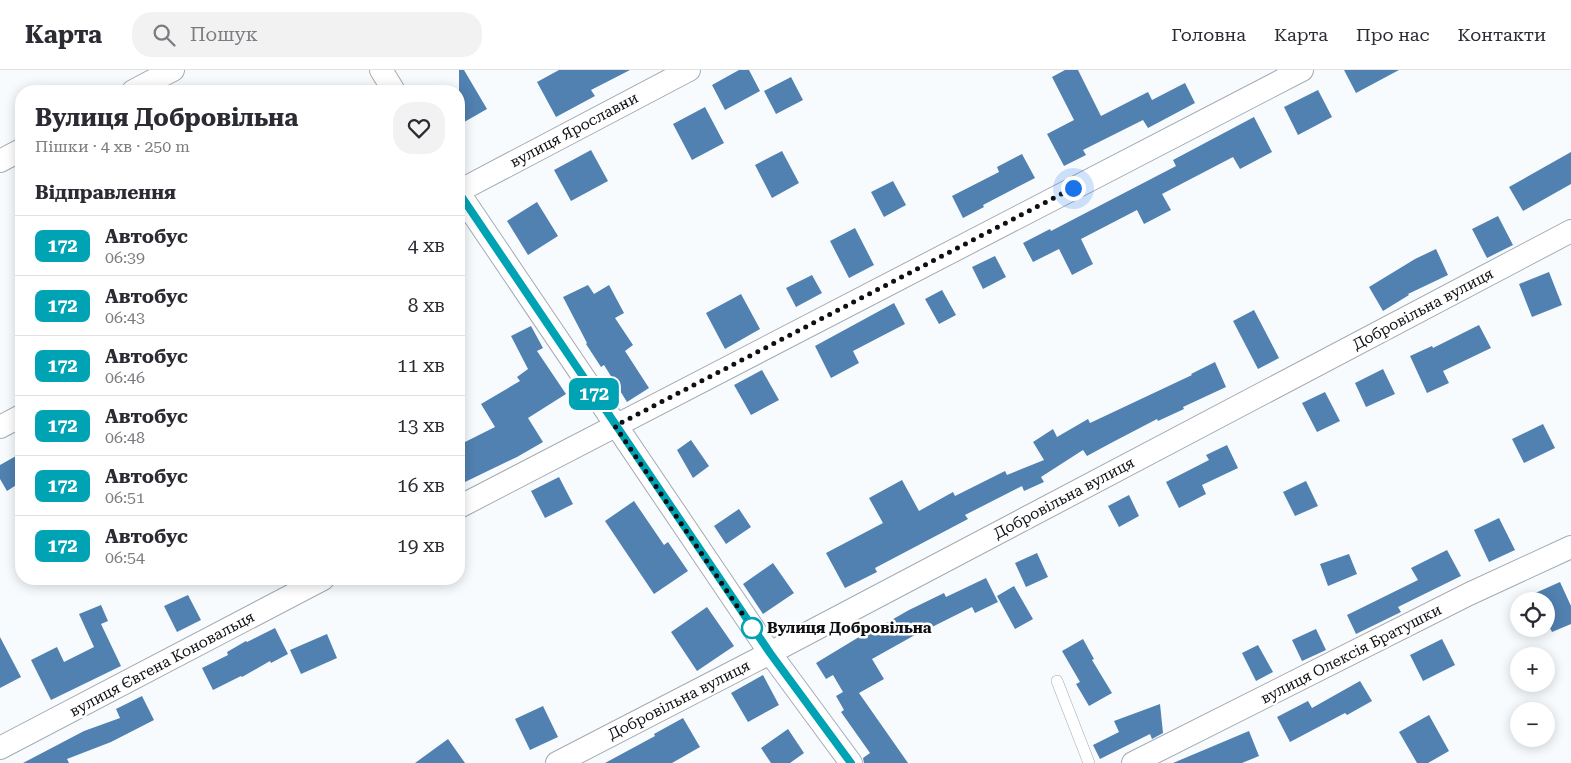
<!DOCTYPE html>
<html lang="uk">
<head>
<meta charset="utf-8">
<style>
  body { margin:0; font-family:"Roboto Serif",serif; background:#f2f2f3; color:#2b2b33; height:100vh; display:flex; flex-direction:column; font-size:19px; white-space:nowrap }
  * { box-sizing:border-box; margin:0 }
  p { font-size:16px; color:#7c7c81 }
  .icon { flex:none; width:28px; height:28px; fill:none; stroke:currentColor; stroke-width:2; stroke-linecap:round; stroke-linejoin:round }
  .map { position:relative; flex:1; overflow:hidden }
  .details { position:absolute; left:15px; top:15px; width:450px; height:500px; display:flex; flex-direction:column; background:#fff; border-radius:20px; box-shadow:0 2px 12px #0003 }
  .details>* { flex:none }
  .badge { padding:0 10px; border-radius:8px; font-size:18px; line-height:32px }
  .controls { position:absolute; left:1510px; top:522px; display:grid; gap:10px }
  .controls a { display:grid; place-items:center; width:45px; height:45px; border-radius:50%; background:#fff; box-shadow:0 2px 12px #0003; font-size:25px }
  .you { position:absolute; width:25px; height:25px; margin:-12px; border:4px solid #fff; border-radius:50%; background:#1a73e8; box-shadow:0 0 0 8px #1a73e833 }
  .map>.badge { position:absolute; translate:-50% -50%; box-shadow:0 0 0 2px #fff }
  h2 { padding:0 20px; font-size:19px; line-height:45px }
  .round { display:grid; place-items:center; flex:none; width:52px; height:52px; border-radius:20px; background:#f2f2f3 }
  .overview { display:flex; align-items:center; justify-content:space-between; height:85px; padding:0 20px }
  h1 { font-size:24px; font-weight:700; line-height:38px }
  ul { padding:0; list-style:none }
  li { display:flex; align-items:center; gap:15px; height:60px; padding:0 20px; border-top:1px solid #e1e1e2 }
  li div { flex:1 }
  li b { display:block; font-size:19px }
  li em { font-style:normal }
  li .badge { min-width:55px; font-weight:700; text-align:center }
  header { display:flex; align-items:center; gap:30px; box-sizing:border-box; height:70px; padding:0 25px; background:#fff; border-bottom:1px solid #e1e1e2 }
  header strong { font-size:24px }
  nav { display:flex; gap:28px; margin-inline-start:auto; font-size:18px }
  .search { width:350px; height:45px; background:#f2f2f3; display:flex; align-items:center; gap:12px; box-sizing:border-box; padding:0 18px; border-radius:20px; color:#7c7c81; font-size:19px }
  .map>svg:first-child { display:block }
  .building { fill:#5181b1 }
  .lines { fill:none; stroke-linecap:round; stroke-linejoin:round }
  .lane-casing { stroke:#a4abb3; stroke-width:12 }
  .street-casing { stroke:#a4abb3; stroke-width:24 }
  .lane { stroke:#fff; stroke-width:11 }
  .street { stroke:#fff; stroke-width:22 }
  .line-casing { stroke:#fff; stroke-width:11 }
  .line { stroke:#00a3b4; stroke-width:8 }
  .walk { stroke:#0e1013; stroke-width:5; stroke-dasharray:0 9 }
  .stop-dot { fill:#fff; stroke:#00a3b4; stroke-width:2.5 }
  .labels { text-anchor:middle; stroke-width:5; stroke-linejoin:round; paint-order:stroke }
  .street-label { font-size:15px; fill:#0e1013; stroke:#fff }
  .stop-label { font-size:15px; font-weight:bold; fill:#0e1013; stroke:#fff; text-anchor:start }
</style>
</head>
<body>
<header>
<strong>Карта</strong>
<div class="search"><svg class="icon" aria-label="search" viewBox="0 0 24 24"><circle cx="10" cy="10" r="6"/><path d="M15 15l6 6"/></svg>Пошук</div>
<nav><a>Головна</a><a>Карта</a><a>Про нас</a><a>Контакти</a></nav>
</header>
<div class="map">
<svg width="1571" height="693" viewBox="0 0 1571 693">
  <rect width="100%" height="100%" fill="#f8fbfe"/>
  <path class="building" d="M459,0h5l23,39 -28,16z
    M559,0h71l-39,20 4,6 -39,21 -19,-35z
    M739,0h10l11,21 -35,19 -13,-25z
    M1065,0h13l23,46 47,-24 4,8 33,-17 10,20 -47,25 -5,-8 -60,30 3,5 -22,11 -17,-32 27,-14 -22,-43z
    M1344,0h55l-43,23z
    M791,7l12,23 -27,14 -12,-23z
    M1318,20l14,27 -34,18 -14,-28z
    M705,37l19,36 -32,17 -19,-36z
    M1254,47l18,35 -32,17 -7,-12 -71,37 9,16 -27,14 -7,-14 -56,29 12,25 -21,11 -13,-26 -26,13 -10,-19 27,-14 1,2 125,-65 -3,-6z
    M591,80l17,31 -37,20 -17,-31z
    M782,81l17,32 -27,15 -17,-33z
    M1571,82v32l-48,27 -14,-24z
    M1022,84l13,24 -52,27 1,2 -21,11 -11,-22 47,-24 -2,-5z
    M893,111l13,24 -22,12 -13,-25z
    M537,132l21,34 -30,19 -21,-34z
    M1498,146l15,29 -26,13 -15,-29z
    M855,158l19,37 -25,13 -19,-37z
    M1436,179l12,26 -40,19 1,1 -26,16 -14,-24 46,-28z
    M995,186l11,21 -23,12 -11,-22z
    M1549,202l13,33 -30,12 -13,-33z
    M812,205l10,18 -26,14 -10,-19z
    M588,215l6,9 15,-9 15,28 -9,5 18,27 -8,6 24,37 -22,14 -23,-37 -3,2 -15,-23 1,-1 -24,-46z
    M942,220l14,25 -17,9 -14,-25z
    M741,224l19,35 -35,20 -19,-36z
    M894,233l11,21 -52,27 6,12 -28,15 -16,-32z
    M1254,240l25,48 -21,11 -25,-48z
    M1479,255l12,23 -48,23 6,12 -22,10 -17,-37 22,-10 1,2z
    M531,256l12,22 -6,3 29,43 -38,24 15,24 -26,15 -52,25 -6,-12v-25l36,-18 -14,-23 39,-23 -3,-4 11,-8 -17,-33z
    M1215,292l11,25 -43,20 1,2 -26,12 -1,-2 -46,24 -24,13 -4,-6 -42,27 3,5 -20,9 -2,-5 -57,29 3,4 -93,49 2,4 -32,16 -19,-35 57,-30 -14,-25 33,-18 17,31 34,-19 2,4 50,-25 2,4 37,-15 -11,-18 20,-13 4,8 31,-18 2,4 102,-48 -1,-1z
    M1383,299l12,25 -29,13 -11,-24z
    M762,300l17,30 -28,15 -17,-30z
    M1325,322l15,29 -23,11 -15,-29z
    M1543,354l12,24 -31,15 -12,-24z
    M691,370l18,26 -16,12 -16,-28z
    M1227,375l11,23 -36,17 4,9 -27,14 -13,-26 43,-22 -3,-5z
    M16,386l5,10v16l-14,9 -7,-12v-14z
    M559,407l14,27 -28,14 -14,-27z
    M1306,411l12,25 -23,10 -12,-24z
    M1129,425l10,21 -20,11 -11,-21z
    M634,431l30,44 4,-3 20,29 -34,23 -49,-73z
    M739,439l12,18 -25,17 -12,-18z
    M1499,448l16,32 -26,12 -15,-32z
    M1447,480l14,26 -63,31 3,5 -45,22 -9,-19 71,-35 -7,-12z
    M1037,483l11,24 -22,10 -11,-24z
    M1349,484l8,20 -29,12 -8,-22z
    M773,493l21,30 -31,21 -20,-30z
    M986,508l12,24 -23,11 -3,-6 -40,20 -1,-1 -59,33 12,20 -25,14 49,70h-44l-1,-5 7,-5 -29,-41 3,-2 -8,-14 7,-4 -10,-17 -7,4 -10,-16 43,-26 1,1 49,-28 35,-17 2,4z
    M1560,512l11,24v18l-19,8 -6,-12v-19h-29z
    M1014,516l19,33 -18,10 -18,-33z
    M188,525l13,25 -24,12 -13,-26z
    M101,535l7,16 -7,3 20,42 -70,34 -20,-40 26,-13 7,15 30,-15 -15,-33z
    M707,537l27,39 -37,25 -26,-39z
    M275,558l13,26 -17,9 -1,-2 -28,16 -1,-1 -28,14 -11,-22 26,-13 -1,-3 19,-11 1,1z
    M1316,559l10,21 -24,11 -10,-21z
    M327,564l10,24 -36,16 -11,-24z
    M0,567l21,40 -21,11z
    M1083,569l11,20 -2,1 20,33 -23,13 -13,-22 4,-2 -18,-31z
    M1442,569l13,26 -32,16 -13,-26z
    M1258,575l15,27 -17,9 -14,-28z
    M763,605l16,30 -31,17 -17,-29z
    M1360,611l12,20 -25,14 -2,-2 -55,29 -13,-25 31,-16 4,7z
    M142,626l12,24 -43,22 -44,17 2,4h-46l61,-32 36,-13 -4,-9z
    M1160,634l3,29 -11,6 -2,-5 -50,25 -7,-14 26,-13 -5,-11z
    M543,636l15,31 -28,13 -15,-31z
    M1429,645l20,36 -21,12h-11l-18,-31z
    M683,648l17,29 -28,16h-67l50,-27 -1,-2z
    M788,659l16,24 -14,10h-19l-10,-15z
    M1249,661l10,25 -17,7h-69z
    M448,669l17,24h-50z"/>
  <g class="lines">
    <g class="lane-casing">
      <path id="lane" d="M1057,611l32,82"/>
    </g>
    <g class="street-casing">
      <path id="street" d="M381,0l13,21
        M133,21l40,-21
        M0,91l21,-11
        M459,121l230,-121
        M459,123l311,460 81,110
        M0,357l21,-11
        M459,437l843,-437
        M0,678l323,-169
        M557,693l213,-110 801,-422
        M1133,693l336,-169 102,-47"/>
    </g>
    <use href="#lane" class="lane"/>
    <use href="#street" class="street"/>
  </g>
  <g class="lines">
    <g class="line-casing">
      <path id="line" d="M459,123l311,460 81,110"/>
    </g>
    <use href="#line" class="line"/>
    <path class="walk" d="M752,558l-137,-202 458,-238"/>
  </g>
  <circle class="stop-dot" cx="752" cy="558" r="10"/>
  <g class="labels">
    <g class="street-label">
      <text transform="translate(574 60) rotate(-28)" y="5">вулиця Ярославни</text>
      <text transform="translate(1423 239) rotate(-28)" y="5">Добровільна вулиця</text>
      <text transform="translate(1064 428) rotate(-28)" y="5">Добровільна вулиця</text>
      <text transform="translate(1351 584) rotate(-27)" y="5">вулиця Олексія Братушки</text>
      <text transform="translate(162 594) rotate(-28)" y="5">вулиця Євгена Коновальця</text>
      <text transform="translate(679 630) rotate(-27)" y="5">Добровільна вулиця</text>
    </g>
    <g class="stop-label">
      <text x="767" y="563">Вулиця Добровільна</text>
    </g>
  </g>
</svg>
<div class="controls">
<a><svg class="icon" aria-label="locate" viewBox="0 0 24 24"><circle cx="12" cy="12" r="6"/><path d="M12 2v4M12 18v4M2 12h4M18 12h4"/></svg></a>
<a>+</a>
<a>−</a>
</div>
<div class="you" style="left:1073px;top:118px"></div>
<b class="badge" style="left:594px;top:324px;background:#00a3b4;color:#fff">172</b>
<section class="details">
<div class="overview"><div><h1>Вулиця Добровільна</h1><p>Пішки · 4 хв · 250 m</p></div><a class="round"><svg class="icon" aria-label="heart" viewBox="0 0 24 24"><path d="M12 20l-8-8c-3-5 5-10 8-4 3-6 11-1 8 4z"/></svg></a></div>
<h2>Відправлення</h2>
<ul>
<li><span class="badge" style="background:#00a3b4;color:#fff">172</span><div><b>Автобус</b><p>06:39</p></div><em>4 хв</em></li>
<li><span class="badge" style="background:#00a3b4;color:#fff">172</span><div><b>Автобус</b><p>06:43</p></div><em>8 хв</em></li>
<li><span class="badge" style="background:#00a3b4;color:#fff">172</span><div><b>Автобус</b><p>06:46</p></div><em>11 хв</em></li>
<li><span class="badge" style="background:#00a3b4;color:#fff">172</span><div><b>Автобус</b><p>06:48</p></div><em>13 хв</em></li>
<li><span class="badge" style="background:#00a3b4;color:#fff">172</span><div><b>Автобус</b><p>06:51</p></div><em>16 хв</em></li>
<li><span class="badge" style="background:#00a3b4;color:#fff">172</span><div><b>Автобус</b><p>06:54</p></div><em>19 хв</em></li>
</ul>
</section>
</div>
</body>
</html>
